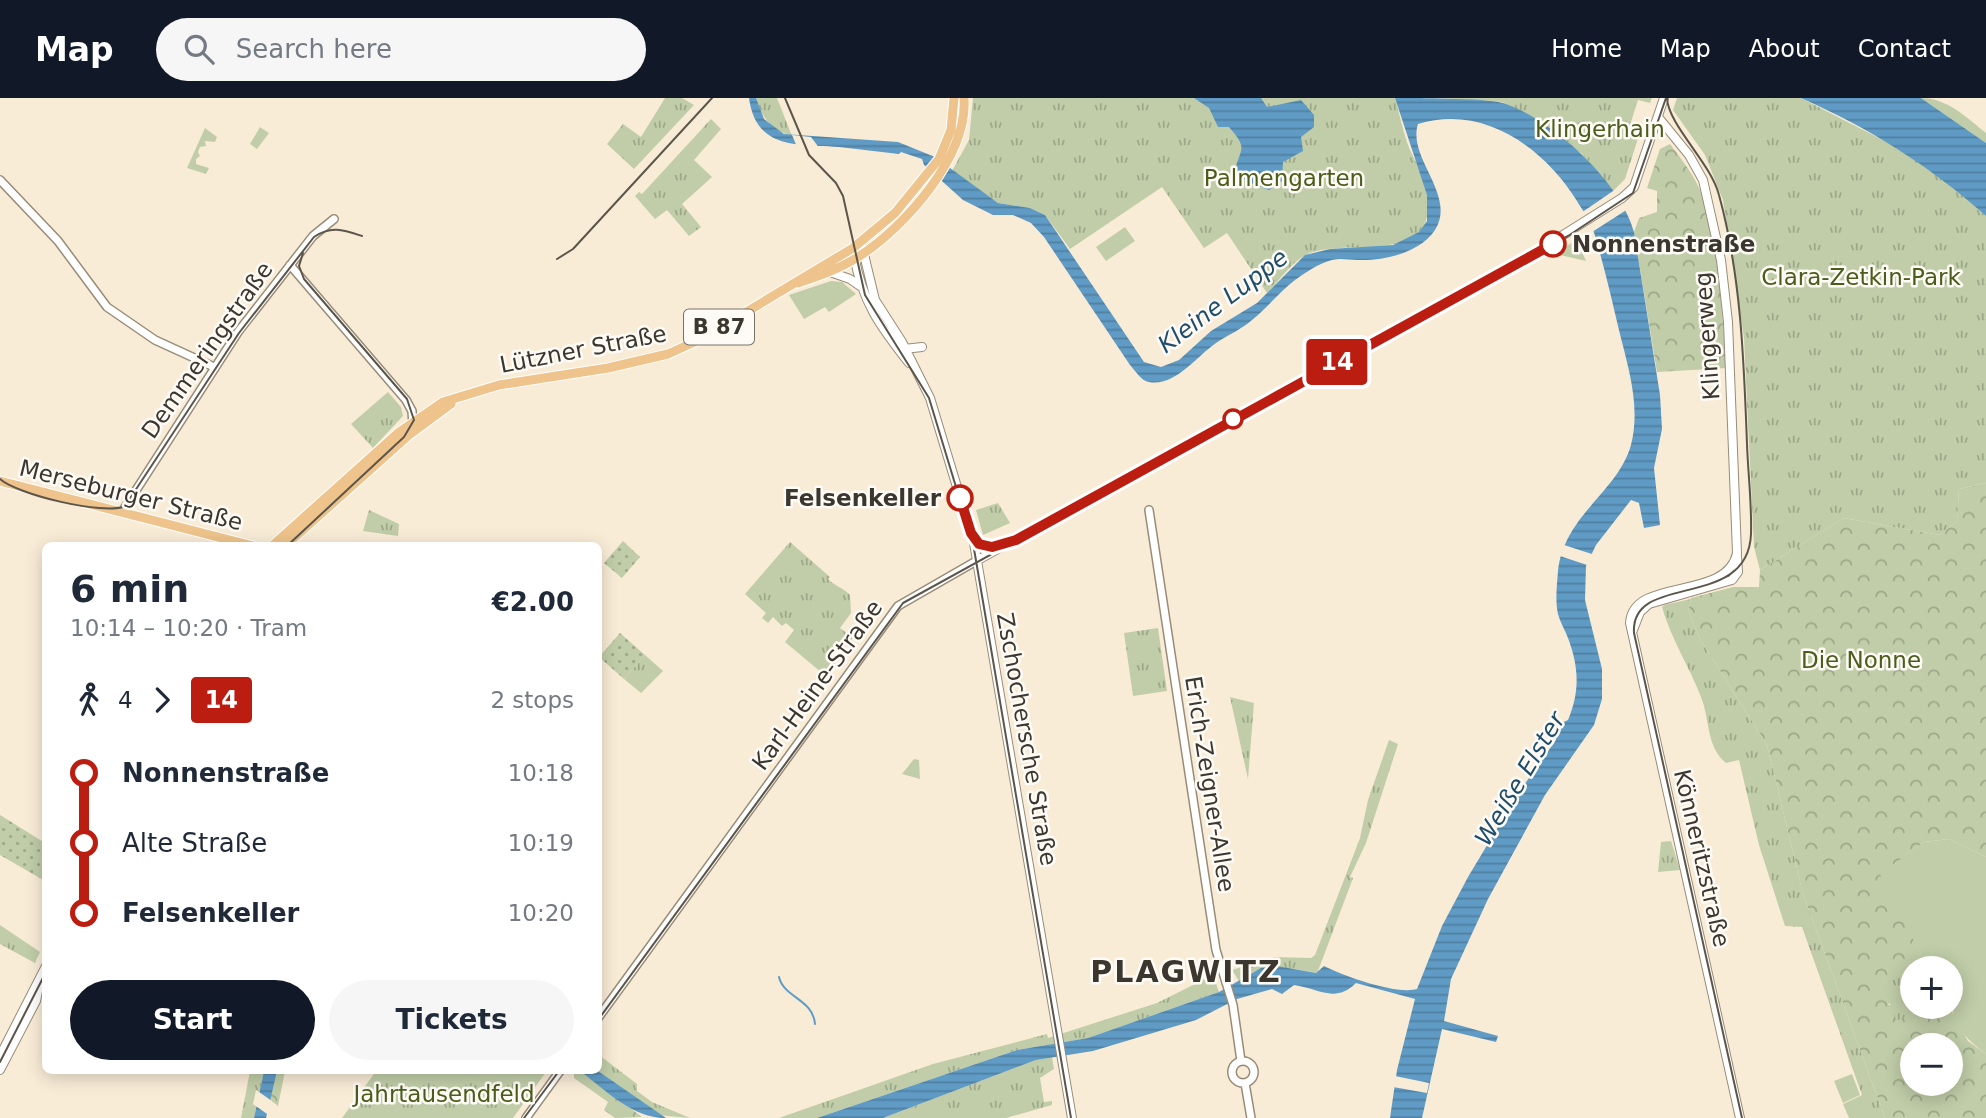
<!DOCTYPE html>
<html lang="en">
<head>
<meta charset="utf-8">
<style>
  body { margin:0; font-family:"DejaVu Sans",sans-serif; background:#f6f6f7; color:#1f2937; height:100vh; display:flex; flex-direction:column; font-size:26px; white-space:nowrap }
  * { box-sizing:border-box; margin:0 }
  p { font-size:23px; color:#747a83 }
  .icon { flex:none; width:38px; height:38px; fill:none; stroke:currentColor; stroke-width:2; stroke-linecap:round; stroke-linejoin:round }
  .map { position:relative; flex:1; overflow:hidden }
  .panel { position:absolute; left:42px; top:444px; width:560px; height:532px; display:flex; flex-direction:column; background:#fff; border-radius:10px; box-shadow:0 4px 18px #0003 }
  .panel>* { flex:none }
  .badge { padding:0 14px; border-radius:5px; font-size:24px; line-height:46px }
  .tools { position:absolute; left:1900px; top:858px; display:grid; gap:14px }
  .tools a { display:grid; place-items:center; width:63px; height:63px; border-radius:50%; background:#fff; box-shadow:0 4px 18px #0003; font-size:35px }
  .map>.badge { position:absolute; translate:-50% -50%; box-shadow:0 0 0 4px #fff }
  .legs { display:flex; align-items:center; gap:10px; height:77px; padding:0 28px; font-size:23px }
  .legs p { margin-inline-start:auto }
  .overview { display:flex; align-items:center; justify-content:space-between; height:119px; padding:0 28px }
  h1 { font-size:38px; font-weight:700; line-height:52px }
  .button { display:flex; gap:14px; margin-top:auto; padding:14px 28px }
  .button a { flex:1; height:80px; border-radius:42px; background:#111827; color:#fff; font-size:28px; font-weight:700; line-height:80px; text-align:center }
  .button a+a { background:#f6f6f7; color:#1f2937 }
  ul { padding:0 28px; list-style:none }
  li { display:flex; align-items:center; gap:24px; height:70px; font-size:26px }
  li i { display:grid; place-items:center; width:10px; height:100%; margin:0 9px; background:currentColor }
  li i::after { content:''; width:18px; height:18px; margin:-9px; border:5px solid; border-radius:50%; background:#fff }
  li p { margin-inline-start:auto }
  li:first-child i { background:linear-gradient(#0000 50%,currentColor 0) }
  li:last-child i { background:linear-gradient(currentColor 50%,#0000 0) }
  header { display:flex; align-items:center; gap:42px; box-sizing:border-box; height:98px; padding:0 35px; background:#111827; color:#fff }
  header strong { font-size:33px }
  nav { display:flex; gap:38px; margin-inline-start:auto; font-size:24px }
  .search { width:490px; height:63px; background:#f6f6f7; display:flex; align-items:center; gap:18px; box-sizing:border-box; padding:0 24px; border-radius:38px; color:#747a83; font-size:26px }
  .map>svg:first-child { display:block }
  .grass { fill:#c0cda8 }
  .forest { fill:url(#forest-crowns); fill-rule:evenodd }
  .park { fill:url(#park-tufts) }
  .garden { fill:url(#garden-dots) }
  .water { fill:url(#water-rules) }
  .pier { fill:#f9ecd7 }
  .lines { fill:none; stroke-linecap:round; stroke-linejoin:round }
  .stream { stroke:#5f9bc4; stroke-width:2 }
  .tertiary-casing { stroke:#988c78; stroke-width:10 }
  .secondary-casing { stroke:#988c78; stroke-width:10 }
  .primary-casing { stroke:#fff; stroke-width:11 }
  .tertiary { stroke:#fff; stroke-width:7 }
  .secondary { stroke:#fff; stroke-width:8 }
  .primary { stroke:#eec48c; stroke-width:9 }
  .tram { stroke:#5b554a; stroke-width:2 }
  .line-1-casing { stroke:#fff; stroke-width:16 }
  .line-1 { stroke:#bb1e10; stroke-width:10 }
  .stop-1-dot { fill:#fff; stroke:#bb1e10; stroke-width:3.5 }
  .labels { text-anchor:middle; stroke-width:5; stroke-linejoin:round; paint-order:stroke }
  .shield { fill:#fefbf7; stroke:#76726a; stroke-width:2 }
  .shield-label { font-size:21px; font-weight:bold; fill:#3c372e }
  .park-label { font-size:23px; fill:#4b5d1a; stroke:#fefbf7 }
  .stop-label { font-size:23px; font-weight:bold; fill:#3c372e; stroke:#fefbf7; text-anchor:start }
  .street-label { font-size:23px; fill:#3c372e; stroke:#fefbf7 }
  .water-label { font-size:24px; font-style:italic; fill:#1f4e6b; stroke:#fefbf7 }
  .district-label { font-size:30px; font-weight:bold; letter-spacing:2px; fill:#3c372e; stroke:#fefbf7 }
</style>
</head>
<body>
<header>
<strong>Map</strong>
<div class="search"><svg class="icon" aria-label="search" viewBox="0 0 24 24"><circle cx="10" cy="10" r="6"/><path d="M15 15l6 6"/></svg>Search here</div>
<nav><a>Home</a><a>Map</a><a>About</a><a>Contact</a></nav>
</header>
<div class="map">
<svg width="1986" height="1020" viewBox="0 0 1986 1020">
  <defs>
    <pattern id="forest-crowns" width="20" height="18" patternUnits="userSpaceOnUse" patternTransform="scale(1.75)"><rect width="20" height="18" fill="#c0cda8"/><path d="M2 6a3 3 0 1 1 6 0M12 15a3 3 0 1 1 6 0" fill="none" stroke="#9da789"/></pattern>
    <pattern id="park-tufts" width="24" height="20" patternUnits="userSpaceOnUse" patternTransform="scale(1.75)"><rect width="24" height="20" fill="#c0cda8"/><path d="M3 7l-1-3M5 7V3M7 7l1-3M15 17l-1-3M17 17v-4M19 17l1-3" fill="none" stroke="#9da789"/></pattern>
    <pattern id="garden-dots" width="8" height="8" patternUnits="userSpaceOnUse" patternTransform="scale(1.75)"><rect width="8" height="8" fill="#c0cda8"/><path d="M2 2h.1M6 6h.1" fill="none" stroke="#9da789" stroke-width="1.8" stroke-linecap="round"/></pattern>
    <pattern id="water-rules" width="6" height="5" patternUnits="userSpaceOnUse" patternTransform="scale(1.75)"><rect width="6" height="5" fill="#5f9bc4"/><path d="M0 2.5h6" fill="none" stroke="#507fa0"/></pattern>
  </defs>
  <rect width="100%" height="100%" fill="#f9ecd7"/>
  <path class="grass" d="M1921,0c26,0 45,19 65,35v10z
    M260,29l9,6 -12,16 -7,-5z
    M205,30l12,9 -2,5 -10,-1 1,5 -6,1 -2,5 2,4 -4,3v5l13,4 -3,6 -19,-6z
    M1125,129l10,14 -29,20 -10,-14z
    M1573,144l5,1 8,18 -26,-6v-5z
    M831,183l11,1 14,12 -27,18 -4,-5 -21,12 -15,-24z
    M1949,741l37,18v197c-38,-28 -35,-44 -35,-86h-23l-49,-94 45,-32z
    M1852,976l8,21 -17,8 -9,-22z"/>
  <path class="forest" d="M1670,46c12,16 25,32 32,51 18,55 19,116 25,173l-70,4 -23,-140 5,-14 18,-6v-21l-10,-3 13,-39z
    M1986,385v374l-37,-18 -25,3 -44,32 48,94h-15v18l-3,-7 -22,26 61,1 19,35 18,13v64h-101l-82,-224 -36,-149 -66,-104 -13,-31 3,-12 42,-11h26l1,-17 84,-52 96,17 17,-14 2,-32zM1913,947h38v38h-38z
    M277,973h8l-7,35 -9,-7z
    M574,973h7l61,46 -27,1 -11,-8 4,-8 -34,-24z"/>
  <path class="park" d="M665,0h17l12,7 -60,64 -27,-25 16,-20 18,13z
    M756,0h21l15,38c-21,-6 -30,-18 -36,-38z
    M973,0h422c5,17 8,35 15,52 7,15 15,28 17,45 12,74 -84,41 -121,60 -14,7 -28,27 -39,38l-40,-60 -23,15 -42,-61 -92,62 -25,-34 -15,-7 -32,-5 -46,-32 17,-31z
    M1441,0h211l-2,5 -12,-3 -7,22 11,4 -17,53 -12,12 -31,-37 -80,-52z
    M1677,0h124l105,54 47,34 33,30v267l-27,6 -2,32 -17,14 -96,-17 -84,52 -6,-23 -10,-209 -21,-138 -18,-45 -32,-45z
    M711,21l10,10 -27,31 18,17 -30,27 19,23 -12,9 -22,-26 -12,9 -20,-23 4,-4 3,2z
    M388,294l13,15 2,9 -30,32 -22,-24z
    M998,405l12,20 -27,12 -7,-25z
    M369,412l30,14 -1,12 -35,-5z
    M790,444l40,35 -2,2c8,8 14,8 22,16l1,18 -11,15 13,10 -15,14 -5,-4 2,4 -5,3 5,8 -7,9 -3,-2 -3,3 -37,-31 9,-12 -8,-7 -4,3 -9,-9 -5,6 -6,-5 4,-5 -21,-19z
    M1691,501l-3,11 13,31 66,104 36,149 82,224h-36l-6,-14 19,-9 -60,-168 -17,-1 -26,-81 -20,-85 -13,3c-20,-16 -16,-44 -25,-66 -12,-31 -30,-58 -39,-90l2,-2z
    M1158,530l9,63 -34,5 -9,-63z
    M645,557l18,16 -22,22 -17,-14z
    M1230,599l24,6 -6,76z
    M1389,642l9,4 -32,99 -16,34 3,1 -35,93 -2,2c-29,-5 -52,-12 -77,8l-7,-11 42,-13 37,1 4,-3 45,-117 8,-38z
    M914,661l5,1 1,19 -18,-5z
    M1671,743l9,29 -22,2 3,-30z
    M0,827l40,27 -5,11 -35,-19z
    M1213,877l6,17 -131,46 -71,12 -200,68h-38l154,-54 114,-30 1,4 109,-35z
    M1901,879l9,2 3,27 10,2 -27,13 -13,-36 8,-7z
    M599,957l38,29v7l15,11 38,16 -33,-3 -59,-44z
    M1052,959l2,12 -14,9 4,24 8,-1v4l-46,13h-123l153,-58z
    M250,973h14l-10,47h-13z
    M376,973h169l1,1 -33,46h-171z"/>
  <path class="garden" d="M623,443l17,16 -18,21 -18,-15z
    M620,535l25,22 -21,24 -25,-22z
    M0,717l45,28v38l-45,-26z"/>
  <path class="water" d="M749,0h7l8,21 20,15 114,8 37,15 63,46 32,5 15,7 99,147 17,5 18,-7 32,-29 46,-28 48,-48 25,-6 63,-4 26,-13 8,-11v-26l-32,-97c25,0 86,0 108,5 49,16 118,79 131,129l26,163 2,34 -8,39 6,57 -16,3 -5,-25 -8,-3 -35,45 -10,21 -1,34 17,69v30l-8,26 -49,70 -57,104 -37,80 -7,42 54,15 -2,6 -54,-13 -20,89h-32l7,-48 18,-71 -59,-16c-21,21 -38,5 -62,2l-12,9 -10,-5 -35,10 -41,21 -103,31 -57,9 -153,58h-66l200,-68 71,-12 131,-46 42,-24 16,-2 39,7 8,-7c20,10 72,29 93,23l25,-63 26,-49 51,-85 37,-52 -1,-14 13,-6c12,-28 11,-53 0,-82 -3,-8 -8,-16 -10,-24 -3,-12 -1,-30 0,-43 6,-56 60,-79 73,-126 10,-39 -3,-78 -12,-115 -8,-34 -16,-68 -26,-101 -3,-10 -11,-19 -16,-28 -33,-53 -93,-97 -159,-77 -11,34 39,71 17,106 -15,23 -52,31 -77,30 -9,0 -17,-2 -26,0 -13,3 -27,13 -37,20 -16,12 -28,28 -43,40 -10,9 -24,15 -36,23 -19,13 -41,44 -67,39 -8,-1 -14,-12 -19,-17l-86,-128 -13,-14 -18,-8h-20l-30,-15 -39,-35 -2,-6 -21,-7 -2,2c-20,-2 -40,-5 -60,-7 -39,-3 -83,4 -90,-49z
    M1194,0h67l6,9 34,-7 13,15v12l-13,10 2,14 -20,11 -1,19 -13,9 -21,-8 -13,-12c6,-23 13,-21 -6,-43h-11l-9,-19z
    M1801,0h120l65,45v73c-56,-50 -117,-88 -185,-118z
    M264,973h13l-11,47h-12z
    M580,973h18l68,47c-34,0 -59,-27 -86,-47z"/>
  <path class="pier" d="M792,37l19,2 9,12 -23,-2z
    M1616,91l12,20 -36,23 -11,-19z
    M1564,447l31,10 -5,11 -30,-10z
    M1395,978l34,7 -2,10 -34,-6z
    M256,992l16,11 -2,15 -17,-12z"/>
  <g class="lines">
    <path class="stream" d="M779,879c5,21 34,22 36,47"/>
    <g class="tertiary-casing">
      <path id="tertiary" d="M0,82l58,61 49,66 48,33 59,27
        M290,167l116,135 6,11 1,15
        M1149,412l67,440 17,55 8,56
        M122,414l116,-180 75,-96 21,-17
        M598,920l300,-412 80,-46
        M1232 974a11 11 0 1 1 22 0a11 11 0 1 1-22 0Z
        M1245,985l6,35
        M526,1020l34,-47"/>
    </g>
    <g class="secondary-casing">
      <path id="secondary" d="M1658,19l31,38 14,25 18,80 7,62 9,231c-10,49 -104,23 -107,70l110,495
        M861,144l14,58 27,42 28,56 44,145 98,575
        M854,157c8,47 26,71 55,108
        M830,174l20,7 10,7
        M904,251l18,-2
        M978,462l574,-318 70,-44 12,-11 30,-89
        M1633,532l7,-18 9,-8 83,-24 6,-8 -1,-16
        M0,958l46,-90
        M0,972l36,-69 5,-25"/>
    </g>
    <g class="primary-casing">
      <path id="primary" d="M798,185c21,-7 41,-14 60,-26 47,-30 110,-101 106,-159
        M0,383l253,65
        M272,448l126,-113 45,-31 56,-17 109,-17 60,-14 35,-16 150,-90 42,-35 44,-54 12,-29 3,-32
        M285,448l124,-111 42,-31"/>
    </g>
    <use href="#tertiary" class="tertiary"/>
    <use href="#secondary" class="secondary"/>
    <use href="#primary" class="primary"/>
    <path class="tram" d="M785,0l24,57 27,28 7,13 22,99 64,103 44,145 98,575
      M1667,0c1,27 44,65 52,97 22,80 25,167 28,249 1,30 5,60 4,90 -3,78 -121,37 -117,99l108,485
      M557,161l16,-10 139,-151
      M0,381c16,15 105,37 125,27l114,-173 75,-96c17,-12 30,-7 48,-1
      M287,448l117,-109 10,-17 -7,-21 -103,-120 -5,-13 4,-13
      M598,922l305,-417 665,-367 65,-43 33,-95
      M0,964l46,-90
      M524,1020l35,-47"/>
  </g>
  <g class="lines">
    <g class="line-1-casing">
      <path id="line-1" d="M960,400l11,35 8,11 13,3 24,-7 537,-296"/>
    </g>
    <use href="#line-1" class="line-1"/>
  </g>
  <g class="stop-1-dot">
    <circle cx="1553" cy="146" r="12"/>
    <circle cx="1233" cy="321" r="9"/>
    <circle cx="960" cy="400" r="12"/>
  </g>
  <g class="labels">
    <rect class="shield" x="684" y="211.5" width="70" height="35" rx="5"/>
    <g class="shield-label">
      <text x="719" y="236">B 87</text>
    </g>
    <g class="park-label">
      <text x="1600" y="39">Klingerhain</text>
      <text x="1284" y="88">Palmengarten</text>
      <text x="1861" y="187">Clara-Zetkin-Park</text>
      <text x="1861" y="570">Die Nonne</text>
      <text x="444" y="1004">Jahrtausendfeld</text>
    </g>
    <g class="stop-label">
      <text x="1572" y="154">Nonnenstraße</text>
      <text x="941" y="408" text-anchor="end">Felsenkeller</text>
    </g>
    <g class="street-label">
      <text transform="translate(1707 238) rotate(-94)" y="8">Klingerweg</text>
      <text transform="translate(583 251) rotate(-11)" y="8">Lützner Straße</text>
      <text transform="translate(207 252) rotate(-55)" y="8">Demmeringstraße</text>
      <text transform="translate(131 397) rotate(14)" y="8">Merseburger Straße</text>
      <text transform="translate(817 587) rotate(-54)" y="8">Karl-Heine-Straße</text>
      <text transform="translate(1027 641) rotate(80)" y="8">Zschochersche Straße</text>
      <text transform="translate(1210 686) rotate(81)" y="8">Erich-Zeigner-Allee</text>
      <text transform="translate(1702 760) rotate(77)" y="8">Könneritzstraße</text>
    </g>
    <g class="water-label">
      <text transform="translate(1223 203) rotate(-37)" y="8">Kleine Luppe</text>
      <text transform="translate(1520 681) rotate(-59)" y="8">Weiße Elster</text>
    </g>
    <g class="district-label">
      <text x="1186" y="884">PLAGWITZ</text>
    </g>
  </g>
</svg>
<div class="tools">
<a>+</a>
<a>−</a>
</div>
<b class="badge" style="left:1337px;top:264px;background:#bb1e10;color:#fff">14</b>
<section class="panel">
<div class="overview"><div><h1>6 min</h1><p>10:14 – 10:20 · Tram</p></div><b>€2.00</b></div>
<div class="legs"><svg class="icon" aria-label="walk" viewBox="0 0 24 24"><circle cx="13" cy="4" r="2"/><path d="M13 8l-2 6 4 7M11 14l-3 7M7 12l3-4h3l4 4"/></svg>4<svg class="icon" aria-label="forward" viewBox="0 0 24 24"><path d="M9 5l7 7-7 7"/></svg><b class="badge" style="background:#bb1e10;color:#fff">14</b><p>2 stops</p></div>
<ul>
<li><i style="color:#bb1e10"></i><b>Nonnenstraße</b><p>10:18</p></li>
<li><i style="color:#bb1e10"></i><span>Alte Straße</span><p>10:19</p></li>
<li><i style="color:#bb1e10"></i><b>Felsenkeller</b><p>10:20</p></li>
</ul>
<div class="button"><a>Start</a><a>Tickets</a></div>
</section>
</div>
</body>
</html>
